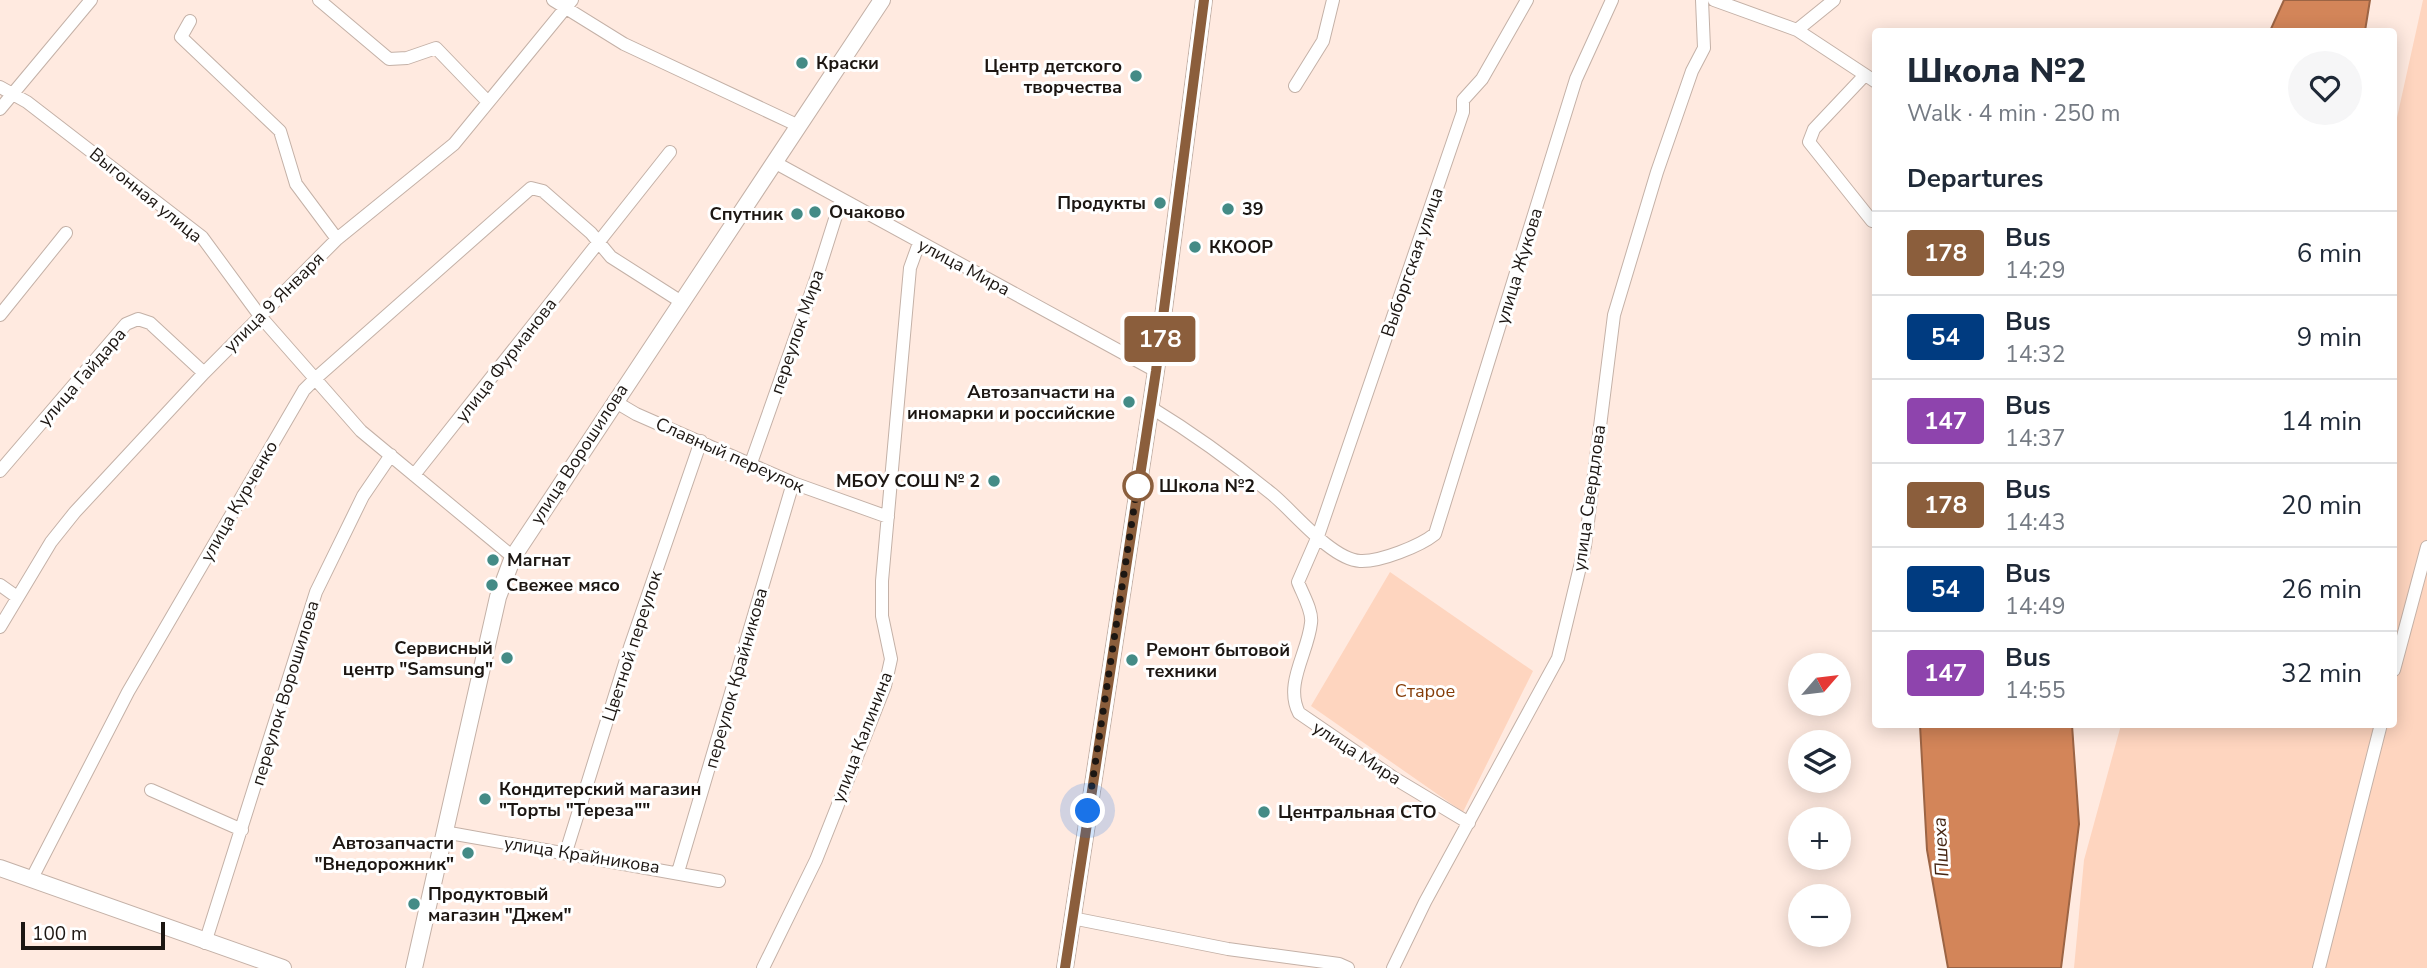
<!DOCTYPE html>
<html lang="en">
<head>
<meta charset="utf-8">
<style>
  body { margin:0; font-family:"Nunito Sans",sans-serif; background:#f6f6f7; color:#1f2937; height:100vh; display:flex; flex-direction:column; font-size:26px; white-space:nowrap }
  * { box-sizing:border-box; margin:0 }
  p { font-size:23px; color:#747a83 }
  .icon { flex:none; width:38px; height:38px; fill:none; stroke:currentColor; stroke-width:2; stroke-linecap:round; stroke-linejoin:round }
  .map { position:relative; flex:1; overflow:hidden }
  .panel { position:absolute; left:1872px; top:28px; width:525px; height:700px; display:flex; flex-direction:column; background:#fff; border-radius:7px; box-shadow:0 4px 18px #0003 }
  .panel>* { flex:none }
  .badge { padding:0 14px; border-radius:5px; font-size:24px; line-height:46px }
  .needle { width:46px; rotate:62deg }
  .buttons { position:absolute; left:1788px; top:653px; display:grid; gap:14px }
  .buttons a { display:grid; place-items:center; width:63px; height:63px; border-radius:50%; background:#fff; box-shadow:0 4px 18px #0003; font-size:35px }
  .scale { position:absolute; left:21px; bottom:18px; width:144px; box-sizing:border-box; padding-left:7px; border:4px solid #1c1612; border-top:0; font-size:19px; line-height:24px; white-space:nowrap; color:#1c1612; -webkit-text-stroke:5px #fff; paint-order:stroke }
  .you { position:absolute; width:35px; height:35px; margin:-18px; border:5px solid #fff; border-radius:50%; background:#1a73e8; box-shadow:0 0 0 10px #1a73e833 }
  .map>.badge { position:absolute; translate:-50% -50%; box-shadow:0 0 0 4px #fff }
  h2 { padding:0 35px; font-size:26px; line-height:63px }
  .round { display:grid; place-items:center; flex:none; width:74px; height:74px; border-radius:37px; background:#f6f6f7 }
  .headline { display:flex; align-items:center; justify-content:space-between; height:119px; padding:0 35px }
  h1 { font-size:33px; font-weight:800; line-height:52px }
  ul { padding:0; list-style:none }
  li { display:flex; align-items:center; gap:21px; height:84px; padding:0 35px; border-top:2px solid #e0e1e3 }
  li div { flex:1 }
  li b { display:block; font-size:26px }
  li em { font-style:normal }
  li .badge { min-width:77px; font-weight:700; text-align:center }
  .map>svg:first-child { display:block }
  .green { fill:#fed5bf }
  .water { fill:#d38559; stroke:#9c6444; stroke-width:2 }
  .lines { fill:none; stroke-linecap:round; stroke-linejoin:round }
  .street-casing { stroke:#c4b1a7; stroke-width:14 }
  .secondary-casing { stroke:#c4b1a7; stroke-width:18 }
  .street { stroke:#fff; stroke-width:12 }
  .secondary { stroke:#fff; stroke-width:16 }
  .line-casing { stroke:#fff; stroke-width:16 }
  .line { stroke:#8b5e3c; stroke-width:10 }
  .walk { stroke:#1c1612; stroke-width:7; stroke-dasharray:0 12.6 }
  .poi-dot { fill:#448b86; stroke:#fff; stroke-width:2.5 }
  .stop-dot { fill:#fff; stroke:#8b5e3c; stroke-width:3.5 }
  .labels { text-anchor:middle; stroke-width:6; stroke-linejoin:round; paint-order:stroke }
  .poi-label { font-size:18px; font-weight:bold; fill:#1c1612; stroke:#fff; text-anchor:start }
  .street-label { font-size:18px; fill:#1c1612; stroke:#fff }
  .stop-label { font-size:18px; font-weight:bold; fill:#1c1612; stroke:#fff; text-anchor:start }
  .park-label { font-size:18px; fill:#853d09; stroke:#fff }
  .water-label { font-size:19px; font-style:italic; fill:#452512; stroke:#fff }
</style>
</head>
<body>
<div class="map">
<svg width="2427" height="968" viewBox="0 0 2427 968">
  <rect width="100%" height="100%" fill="#ffeae0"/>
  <path class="green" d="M2423,0h4v968h-353l10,-108 37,-135 273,-1v-593z
    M1390,572l143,99 -70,141 -152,-106z"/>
  <path class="water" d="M2284,0h86l-5,31h-95z
    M1920,725h152l7,99 -18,144h-113l-21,-118z"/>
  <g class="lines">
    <g class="street-casing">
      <path id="street" d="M319,0l70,59 18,-1 29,-10 52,54
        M553,0l71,44 175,82
        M1714,0l83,30 79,52
        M190,21l-9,16 99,94 16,53 41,55
        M1797,30l37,-30
        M1865,75l-51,54 -5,13 63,79
        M1295,86l28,-45 10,-41
        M0,87l27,15 175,135 58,79 101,115 152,126
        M0,109l91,-109
        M774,162l382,209
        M0,315l66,-82
        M614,401l22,13 157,69 95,34
        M1150,407c41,25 84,56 122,87 22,18 59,65 88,67 20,1 60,-15 75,-27l141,-455 36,-79
        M751,463l66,-187 24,-76
        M0,471l126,-147 12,-5 12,4 54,50
        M414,475l256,-323
        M0,585l17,12
        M0,627l51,-85 24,-30 129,-139 133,-134 117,-95 118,-144
        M2394,670l33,-123
        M151,790l91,40
        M1469,823l-75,-45 -95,-65c-15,-29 9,-60 12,-90 2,-12 -9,-30 -13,-41l20,-46 145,-424v-12l19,-21 45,-79
        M444,832l275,49
        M566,852l64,-205 71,-206
        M678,872l115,-389
        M31,880l97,-188 176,-302 12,-12 215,-190 12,3 48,42 20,24 69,44
        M1072,918l156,31 111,15 9,4
        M205,943l111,-351 47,-96 28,-41
        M763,968l53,-108 69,-174 6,-27 -9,-43v-35l28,-313 9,-25
        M1393,968l32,-66 133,-244 27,-112 29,-231 43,-143 35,-101 12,-23 -2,-48
        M2319,968l62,-244"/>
    </g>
    <g class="secondary-casing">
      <path id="secondary" d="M0,868l283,100
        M414,968l84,-371 15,-40 369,-557
        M1065,968l91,-597 48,-371"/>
    </g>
    <use href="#street" class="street"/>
    <use href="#secondary" class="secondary"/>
  </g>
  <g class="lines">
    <g class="line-casing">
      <path id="line" d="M1065,968l91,-597 48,-371"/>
    </g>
    <use href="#line" class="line"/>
    <path class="walk" d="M1088,811l51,-336 -1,11"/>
  </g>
  <g class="poi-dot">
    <circle cx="802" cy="63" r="7"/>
    <circle cx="1136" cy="76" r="7"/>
    <circle cx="1160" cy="203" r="7"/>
    <circle cx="1228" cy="209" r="7"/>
    <circle cx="815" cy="212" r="7"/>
    <circle cx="797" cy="214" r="7"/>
    <circle cx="1195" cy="247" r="7"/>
    <circle cx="1129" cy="402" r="7"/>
    <circle cx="994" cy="481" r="7"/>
    <circle cx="493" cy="560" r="7"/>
    <circle cx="492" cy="585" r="7"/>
    <circle cx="507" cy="658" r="7"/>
    <circle cx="1132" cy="660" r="7"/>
    <circle cx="485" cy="799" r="7"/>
    <circle cx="1264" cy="812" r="7"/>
    <circle cx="468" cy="853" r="7"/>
    <circle cx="414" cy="904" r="7"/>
  </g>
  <circle class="stop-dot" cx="1138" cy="486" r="14"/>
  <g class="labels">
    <g class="poi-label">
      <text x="816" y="69">Краски</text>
      <text x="1122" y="72" text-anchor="end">Центр детского<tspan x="1122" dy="21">творчества</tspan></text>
      <text x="1146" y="209" text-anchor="end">Продукты</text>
      <text x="1242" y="215">39</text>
      <text x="829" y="218">Очаково</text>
      <text x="783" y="220" text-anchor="end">Спутник</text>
      <text x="1209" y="253">ККООР</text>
      <text x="1115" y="398" text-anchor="end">Автозапчасти на<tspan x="1115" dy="21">иномарки и российские</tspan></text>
      <text x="980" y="487" text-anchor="end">МБОУ СОШ № 2</text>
      <text x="507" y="566">Магнат</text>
      <text x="506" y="591">Свежее мясо</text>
      <text x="493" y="654" text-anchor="end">Сервисный<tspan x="493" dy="21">центр "Samsung"</tspan></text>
      <text x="1146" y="656">Ремонт бытовой<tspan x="1146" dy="21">техники</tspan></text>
      <text x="499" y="795">Кондитерский магазин<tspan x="499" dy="21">"Торты "Тереза""</tspan></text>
      <text x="1278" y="818">Центральная СТО</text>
      <text x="454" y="849" text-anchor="end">Автозапчасти<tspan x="454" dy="21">"Внедорожник"</tspan></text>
      <text x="428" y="900">Продуктовый<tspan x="428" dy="21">магазин "Джем"</tspan></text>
    </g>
    <g class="street-label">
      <text transform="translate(146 195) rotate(39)" y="6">Выгонная улица</text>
      <text transform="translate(1412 262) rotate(-71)" y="6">Выборгская улица</text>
      <text transform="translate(1519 266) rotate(-73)" y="6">улица Жукова</text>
      <text transform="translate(964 267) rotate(28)" y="6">улица Мира</text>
      <text transform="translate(274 302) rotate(-45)" y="6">улица 9 Января</text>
      <text transform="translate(797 332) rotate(-71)" y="6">переулок Мира</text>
      <text transform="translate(506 360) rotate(-52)" y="6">улица Фурманова</text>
      <text transform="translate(82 377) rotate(-49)" y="6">улица Гайдара</text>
      <text transform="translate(579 454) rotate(-57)" y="6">улица Ворошилова</text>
      <text transform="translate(730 455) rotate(24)" y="6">Славный переулок</text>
      <text transform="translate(1589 498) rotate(-82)" y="6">улица Свердлова</text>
      <text transform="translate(239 501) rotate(-60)" y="6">улица Курченко</text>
      <text transform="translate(632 646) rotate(-72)" y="6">Цветной переулок</text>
      <text transform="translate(736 678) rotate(-74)" y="6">переулок Крайникова</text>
      <text transform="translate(285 693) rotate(-73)" y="6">переулок Ворошилова</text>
      <text transform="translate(862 737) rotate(-69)" y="6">улица Калинина</text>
      <text transform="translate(1357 753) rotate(33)" y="6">улица Мира</text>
      <text transform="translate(582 855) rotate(9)" y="6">улица Крайникова</text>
    </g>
    <g class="stop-label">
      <text x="1159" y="492">Школа №2</text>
    </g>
    <g class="park-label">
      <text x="1425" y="697">Старое</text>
    </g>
    <g class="water-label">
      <text transform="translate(1940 847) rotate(-93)" y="7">Пшеха</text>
    </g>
  </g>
</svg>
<div class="buttons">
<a><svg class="needle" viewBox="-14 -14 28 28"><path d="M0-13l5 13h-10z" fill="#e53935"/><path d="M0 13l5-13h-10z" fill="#747a83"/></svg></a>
<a><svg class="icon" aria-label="layers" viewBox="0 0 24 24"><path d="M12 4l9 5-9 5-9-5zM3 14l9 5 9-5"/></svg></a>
<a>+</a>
<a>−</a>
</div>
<div class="scale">100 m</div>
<div class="you" style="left:1088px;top:811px"></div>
<b class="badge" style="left:1160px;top:339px;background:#8b5e3c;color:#fff">178</b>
<section class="panel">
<div class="headline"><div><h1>Школа №2</h1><p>Walk · 4 min · 250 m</p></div><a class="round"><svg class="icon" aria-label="heart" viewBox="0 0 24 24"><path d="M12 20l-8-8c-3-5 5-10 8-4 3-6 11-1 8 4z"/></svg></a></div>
<h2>Departures</h2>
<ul>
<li><span class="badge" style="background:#8b5e3c;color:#fff">178</span><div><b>Bus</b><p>14:29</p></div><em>6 min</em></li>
<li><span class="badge" style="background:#003b80;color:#fff">54</span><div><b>Bus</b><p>14:32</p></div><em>9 min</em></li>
<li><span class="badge" style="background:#8e44ad;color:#fff">147</span><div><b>Bus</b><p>14:37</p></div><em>14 min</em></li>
<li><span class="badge" style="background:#8b5e3c;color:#fff">178</span><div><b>Bus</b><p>14:43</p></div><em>20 min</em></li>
<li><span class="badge" style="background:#003b80;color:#fff">54</span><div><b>Bus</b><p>14:49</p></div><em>26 min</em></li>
<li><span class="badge" style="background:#8e44ad;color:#fff">147</span><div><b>Bus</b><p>14:55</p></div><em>32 min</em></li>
</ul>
</section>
</div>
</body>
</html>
